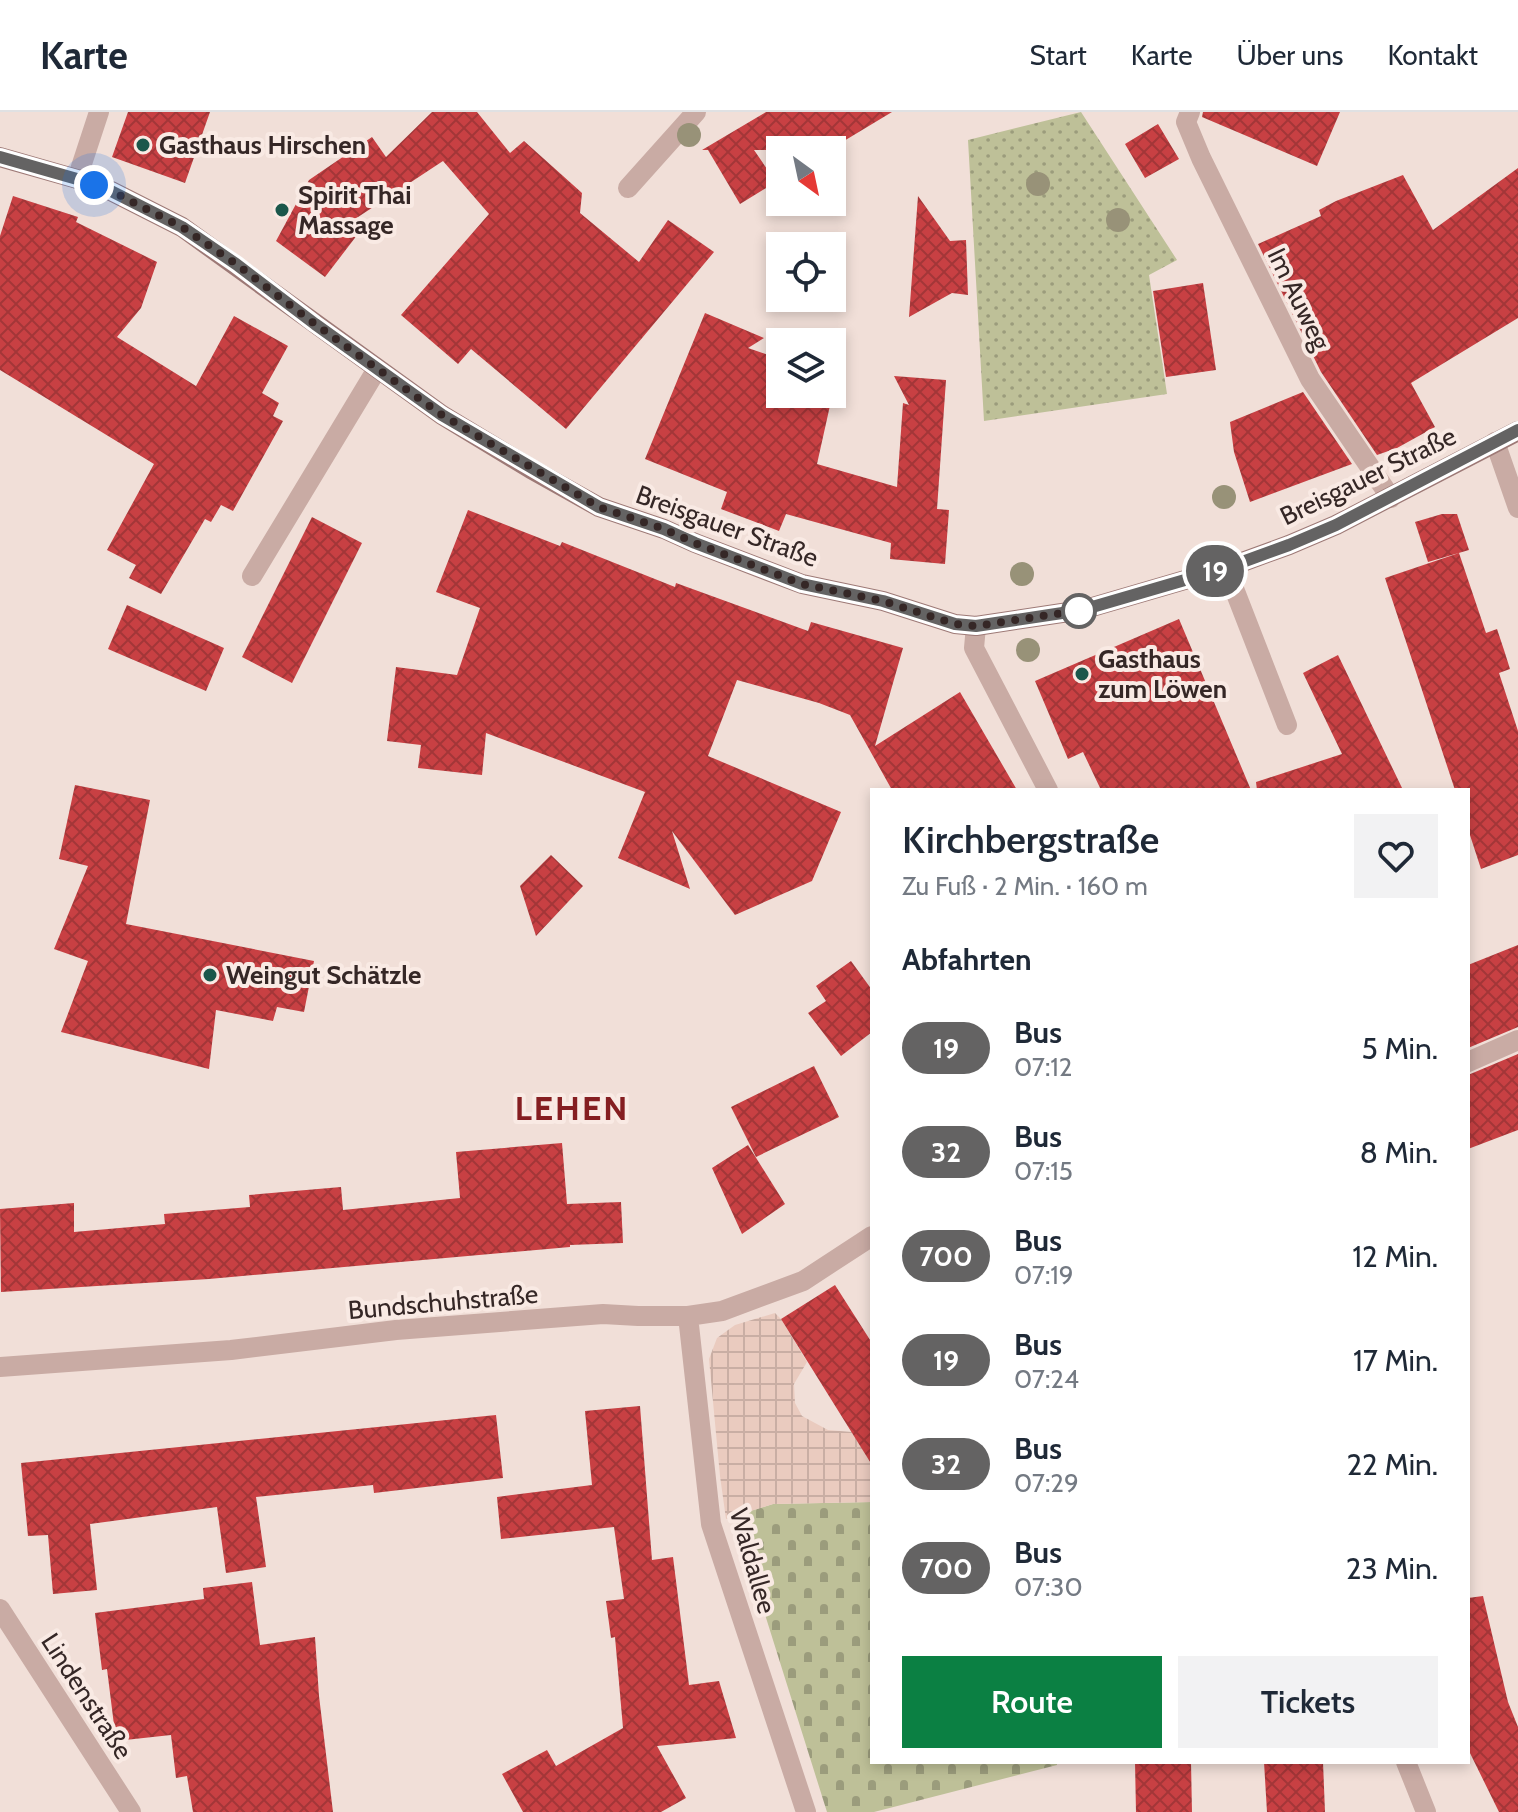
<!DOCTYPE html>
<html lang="de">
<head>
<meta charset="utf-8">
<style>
  body { margin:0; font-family:Cabin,sans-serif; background:#f2f2f3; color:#1f2937; height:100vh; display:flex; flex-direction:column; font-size:30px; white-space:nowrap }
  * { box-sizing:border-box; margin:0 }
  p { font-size:26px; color:#747a83 }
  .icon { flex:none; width:44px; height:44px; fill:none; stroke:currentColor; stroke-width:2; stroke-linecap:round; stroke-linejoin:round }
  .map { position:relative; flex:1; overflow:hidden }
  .details { position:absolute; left:870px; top:676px; width:600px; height:976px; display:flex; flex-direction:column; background:#fff; border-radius:0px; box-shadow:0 4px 12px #0003 }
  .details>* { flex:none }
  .badge { padding:0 16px; border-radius:26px; font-size:28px; line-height:52px }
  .needle { width:52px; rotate:147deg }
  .tools { position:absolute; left:766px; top:24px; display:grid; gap:16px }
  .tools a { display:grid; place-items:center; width:80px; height:80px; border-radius:0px; background:#fff; box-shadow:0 4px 12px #0003; font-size:40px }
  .you { position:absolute; width:40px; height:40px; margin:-20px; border:6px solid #fff; border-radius:50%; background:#1a73e8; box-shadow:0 0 0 12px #1a73e833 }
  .map>.badge { position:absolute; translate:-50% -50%; box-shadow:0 0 0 4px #fff }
  h2 { padding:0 32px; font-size:30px; line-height:72px }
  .round { display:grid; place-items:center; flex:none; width:84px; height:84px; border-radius:0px; background:#f2f2f3 }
  .headline { display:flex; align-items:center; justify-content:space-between; height:136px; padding:0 32px }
  h1 { font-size:38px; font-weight:600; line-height:60px }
  .button { display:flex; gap:16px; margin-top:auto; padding:16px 32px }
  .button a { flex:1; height:92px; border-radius:0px; background:#0b8043; color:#fff; font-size:32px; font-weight:600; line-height:92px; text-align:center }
  .button a+a { background:#f2f2f3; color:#1f2937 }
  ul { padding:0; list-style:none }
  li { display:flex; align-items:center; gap:24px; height:104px; padding:0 32px }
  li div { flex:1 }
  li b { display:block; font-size:30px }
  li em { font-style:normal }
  li .badge { min-width:88px; font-weight:700; text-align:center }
  header { display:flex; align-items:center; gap:48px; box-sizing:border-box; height:112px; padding:0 40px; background:#fff; border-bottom:2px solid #e0e1e3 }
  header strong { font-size:38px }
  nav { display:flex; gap:44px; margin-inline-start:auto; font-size:28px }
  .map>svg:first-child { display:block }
  .grass { fill:url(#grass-dots) }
  .cemetery { fill:url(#cemetery-stones) }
  .plaza { fill:url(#plaza-grid) }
  .building { fill:url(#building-cross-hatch) }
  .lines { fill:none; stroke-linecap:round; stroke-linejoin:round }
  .lane { stroke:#c9aba4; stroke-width:20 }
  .street { stroke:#c9aba4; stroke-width:20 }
  .secondary { stroke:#9d7976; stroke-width:20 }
  .tree { fill:#989278 }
  .line-casing { stroke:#fff; stroke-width:18 }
  .line { stroke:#646363; stroke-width:12 }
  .walk { stroke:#352726; stroke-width:8; stroke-dasharray:0 14.4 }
  .poi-dot { fill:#1b574b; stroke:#f9eae4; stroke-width:3 }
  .stop-dot { fill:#fff; stroke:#646363; stroke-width:4 }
  .labels { text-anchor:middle; stroke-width:8; stroke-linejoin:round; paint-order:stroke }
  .poi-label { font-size:26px; font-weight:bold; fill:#352726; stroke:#f9eae4; text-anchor:start }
  .street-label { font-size:26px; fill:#352726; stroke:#f9eae4 }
  .district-label { font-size:34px; font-weight:bold; letter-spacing:2px; fill:#851e21; stroke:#f9eae4 }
</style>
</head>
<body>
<header>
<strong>Karte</strong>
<nav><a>Start</a><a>Karte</a><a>Über uns</a><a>Kontakt</a></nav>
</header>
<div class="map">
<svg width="1518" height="1700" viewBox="0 0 1518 1700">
  <defs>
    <pattern id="grass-dots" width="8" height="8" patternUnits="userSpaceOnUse" patternTransform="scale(2)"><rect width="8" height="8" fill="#bec098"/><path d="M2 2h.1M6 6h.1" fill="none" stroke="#9b9c7c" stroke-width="1.8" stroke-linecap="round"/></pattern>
    <pattern id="cemetery-stones" width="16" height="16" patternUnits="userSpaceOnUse" patternTransform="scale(2)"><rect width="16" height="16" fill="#bec098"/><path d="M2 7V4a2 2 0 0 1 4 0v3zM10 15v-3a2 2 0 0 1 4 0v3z" fill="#9b9c7c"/></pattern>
    <pattern id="plaza-grid" width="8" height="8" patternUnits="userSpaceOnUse" patternTransform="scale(2)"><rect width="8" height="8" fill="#eacbbf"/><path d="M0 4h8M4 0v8" fill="none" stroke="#c9aea4"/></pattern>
    <pattern id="building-cross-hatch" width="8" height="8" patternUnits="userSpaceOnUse" patternTransform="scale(2)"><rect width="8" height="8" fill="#c84043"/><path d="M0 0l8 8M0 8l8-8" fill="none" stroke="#a33638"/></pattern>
  </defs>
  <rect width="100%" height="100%" fill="#f1dfd8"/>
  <path class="grass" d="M1081,0l96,148 -28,15 18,119 -183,27 -16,-281z"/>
  <path class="cemetery" d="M872,1390v260h185v3l-183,47h-47l-93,-296 39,-12z"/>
  <path class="plaza" d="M775,1201l6,6 26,43 -13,22 1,19 7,13 26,14 24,2 20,32v38l-99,2 -47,15 -6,-43 -11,-117 8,-21 18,-13z"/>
  <path class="building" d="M128,0h82l-25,71 -73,-26z
    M432,0h45l33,41 14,-12 58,52 -2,20 59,49 29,-42 46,32 -148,177 -95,-80 -13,15 -57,-49 88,-101 -46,-53 -91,60 9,9 -36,47 -49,-36 33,-61 63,-43 14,20z
    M766,0h126l-63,38h-75l22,32 -36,22 -32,-54h-6z
    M1203,0h137l-23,54 -115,-49z
    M1158,12l21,35 -34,19 -20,-34z
    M1518,56v150l-107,65 24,44 -38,21 -20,7 -56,-83 -63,-128 63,-28 -2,-6 17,-9 67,-26 30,55z
    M13,84l65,21 -2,5 81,40 -16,46 -24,29 79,49 38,-70 54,30 -26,47 17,10 -6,13 10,5 -50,90 -12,-6 -10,17 -6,-3 -44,75 -32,-16 7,-13 -29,-15 47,-86 -154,-94v-134z
    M918,84l32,45 16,-1 2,55 -16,-2 -43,24z
    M1203,171l13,87 -50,7 -13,-86z
    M705,201l59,25 -16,10 32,11v35h52v-4l1,2 -16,72 80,23 6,-84 6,2 -15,-29 52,4 -9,129 12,1 -4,54 -55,-5 1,-16 -105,-29 -7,17 -58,-22 6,-17 -82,-33z
    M1303,280l49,72 -102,38 -16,-50 -4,-30z
    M468,398l92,36 2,-4 113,45 1,-4 132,48 3,-9 92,26 -28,98 85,-54 57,98h-125l-42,-75 -31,-12 -82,-23 -29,76 133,56 -29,69 -77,34 -63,-84 18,58 -72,-31 27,-66 -159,-59 -4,42 -64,-7 3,-23 -34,-4 9,-74 61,8 23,-67 -44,-16z
    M1442,402h15l12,36 -41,12 -13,-40z
    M312,405l50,26 -70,140 -50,-26z
    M1459,441l27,80 11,-4 7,21 6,19 -11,4 19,58v124l-37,14 -13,-40v-39h-13l-70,-212z
    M127,493l97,43 -18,43 -98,-42z
    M1179,507l72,171h-150l-18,-38 -15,7 -33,-78z
    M1338,543l65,135h-146l-1,-8 86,-28 -39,-81z
    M75,673l75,15 -24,124 188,37 -10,51 -27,-5 -4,14 -57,-11 -7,59 -148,-37 27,-71 -34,-12 34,-83 -29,-7z
    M551,743l32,31 -47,50 -16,-50z
    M1518,833v82l-50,21v-83z
    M851,849l21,29v42l-31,24 -33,-43 18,-12 -10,-15z
    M1518,942v76l-50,19v-74z
    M814,954l25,51 -83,40 -25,-50z
    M562,1031l5,61 54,-2 2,41 -53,2v2l-361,32 -208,13 -1,-83 74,-6v29l91,-8 -1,-10 86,-7 -1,-12 92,-8 2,23 117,-12 -4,-46z
    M748,1033l37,59 -43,30 -30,-66z
    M835,1173l37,58v122l-91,-146z
    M640,1294l12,154 21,-3 16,128 30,-4 17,57 -79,8 29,52 -25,14h-138l-21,-38 45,-24 9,16 67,-38 -8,-91 -4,1 -5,-37 18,-2 -10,-72 -113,12 -4,-42 95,-12 -7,-74z
    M496,1303l7,63 -129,15 -1,-8 -117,12 10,70 -40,6 -9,-66 -127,17 7,66 -44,4 -5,-59 -20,1 -7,-73z
    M252,1470l8,63 55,-8 4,59 14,116h-140l-6,-36 -11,2 -5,-43 -55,6 -9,-72 -5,1 -7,-57 109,-14 -1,-11z
    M1483,1484l25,106 10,25v85h-19l-31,-63v-151z
    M1135,1650h56l1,50h-56z
    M1264,1650h59l2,50h-58z"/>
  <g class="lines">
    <path class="lane" d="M77,67l22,-67
      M1226,456l61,157
      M252,464l125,-207"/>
    <path class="street" d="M1190,0l-4,10 15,36 109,221 81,119
      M628,76l68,-76
      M1495,330l23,66
      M976,514l-2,22 74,142
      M1468,950l50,-22
      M688,1204l23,208 95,288
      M0,1255l231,-17 165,-20 207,-16 35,2h50l34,-5 81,-30 69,-45
      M0,1497l131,203
      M1406,1650l20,50"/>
    <path class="secondary" d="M0,45l77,22 34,12 71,36 260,188 89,54 68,38 65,22 31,14 107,41 81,17 72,23 21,2 106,-16 144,-42 63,-23 47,-20 182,-94"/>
  </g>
  <g class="tree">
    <circle cx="689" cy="23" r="12"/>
    <circle cx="1038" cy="72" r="12"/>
    <circle cx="1118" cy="108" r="12"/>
    <circle cx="1224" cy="385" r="12"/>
    <circle cx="1022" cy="462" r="12"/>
    <circle cx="1028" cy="538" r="12"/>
  </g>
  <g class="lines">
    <g class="line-casing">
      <path id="line" d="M0,45l77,22 34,12 71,36 54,37 79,60 127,91 157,92 65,22 31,14 107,41 81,17 72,23 21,2 106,-16 144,-42 63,-23 47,-20 182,-95"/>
    </g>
    <use href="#line" class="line"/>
    <path class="walk" d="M94,73l17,6 71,36 54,37 79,60 127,91 157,92 65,22 31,14 107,41 81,17 72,23 21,2 106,-16 -3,1"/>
  </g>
  <g class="poi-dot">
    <circle cx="143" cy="33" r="8"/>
    <circle cx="282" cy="98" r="8"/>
    <circle cx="1082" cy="562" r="8"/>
    <circle cx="210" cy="863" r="8"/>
  </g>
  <circle class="stop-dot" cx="1079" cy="499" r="16"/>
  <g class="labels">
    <g class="poi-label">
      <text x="159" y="42">Gasthaus Hirschen</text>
      <text x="298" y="92">Spirit Thai<tspan x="298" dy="30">Massage</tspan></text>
      <text x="1098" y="556">Gasthaus<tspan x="1098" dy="30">zum Löwen</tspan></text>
      <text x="226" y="872">Weingut Schätzle</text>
    </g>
    <g class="street-label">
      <text transform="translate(1299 187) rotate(64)" y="9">Im Auweg</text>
      <text transform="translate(1368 364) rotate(-26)" y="9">Breisgauer Straße</text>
      <text transform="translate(727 414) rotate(20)" y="9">Breisgauer Straße</text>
      <text transform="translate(443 1190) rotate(-5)" y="9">Bundschuhstraße</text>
      <text transform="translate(753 1449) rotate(74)" y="9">Waldallee</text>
      <text transform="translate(87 1584) rotate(57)" y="9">Lindenstraße</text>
    </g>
    <g class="district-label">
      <text x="572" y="1008">LEHEN</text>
    </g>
  </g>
</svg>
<div class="tools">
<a><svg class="needle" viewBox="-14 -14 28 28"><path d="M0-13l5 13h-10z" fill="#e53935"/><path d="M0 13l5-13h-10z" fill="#747a83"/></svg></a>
<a><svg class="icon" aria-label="locate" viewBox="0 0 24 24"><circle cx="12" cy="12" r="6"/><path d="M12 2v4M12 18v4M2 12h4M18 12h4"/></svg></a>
<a><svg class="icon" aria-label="layers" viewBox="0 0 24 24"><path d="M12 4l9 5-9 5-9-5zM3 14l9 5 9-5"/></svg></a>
</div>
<div class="you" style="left:94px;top:73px"></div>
<b class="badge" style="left:1215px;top:459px;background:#646363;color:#fff">19</b>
<section class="details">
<div class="headline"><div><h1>Kirchbergstraße</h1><p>Zu Fuß · 2 Min. · 160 m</p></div><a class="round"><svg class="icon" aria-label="heart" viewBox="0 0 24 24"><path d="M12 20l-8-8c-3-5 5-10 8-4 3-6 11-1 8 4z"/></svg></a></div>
<h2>Abfahrten</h2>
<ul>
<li><span class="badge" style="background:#646363;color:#fff">19</span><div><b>Bus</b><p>07:12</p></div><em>5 Min.</em></li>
<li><span class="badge" style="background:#646363;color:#fff">32</span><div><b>Bus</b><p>07:15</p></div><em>8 Min.</em></li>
<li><span class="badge" style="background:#646363;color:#fff">700</span><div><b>Bus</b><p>07:19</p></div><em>12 Min.</em></li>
<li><span class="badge" style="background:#646363;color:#fff">19</span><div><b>Bus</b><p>07:24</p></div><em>17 Min.</em></li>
<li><span class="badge" style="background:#646363;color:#fff">32</span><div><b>Bus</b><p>07:29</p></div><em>22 Min.</em></li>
<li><span class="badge" style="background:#646363;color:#fff">700</span><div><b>Bus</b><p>07:30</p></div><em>23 Min.</em></li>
</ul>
<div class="button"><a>Route</a><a>Tickets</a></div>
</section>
</div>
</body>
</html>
